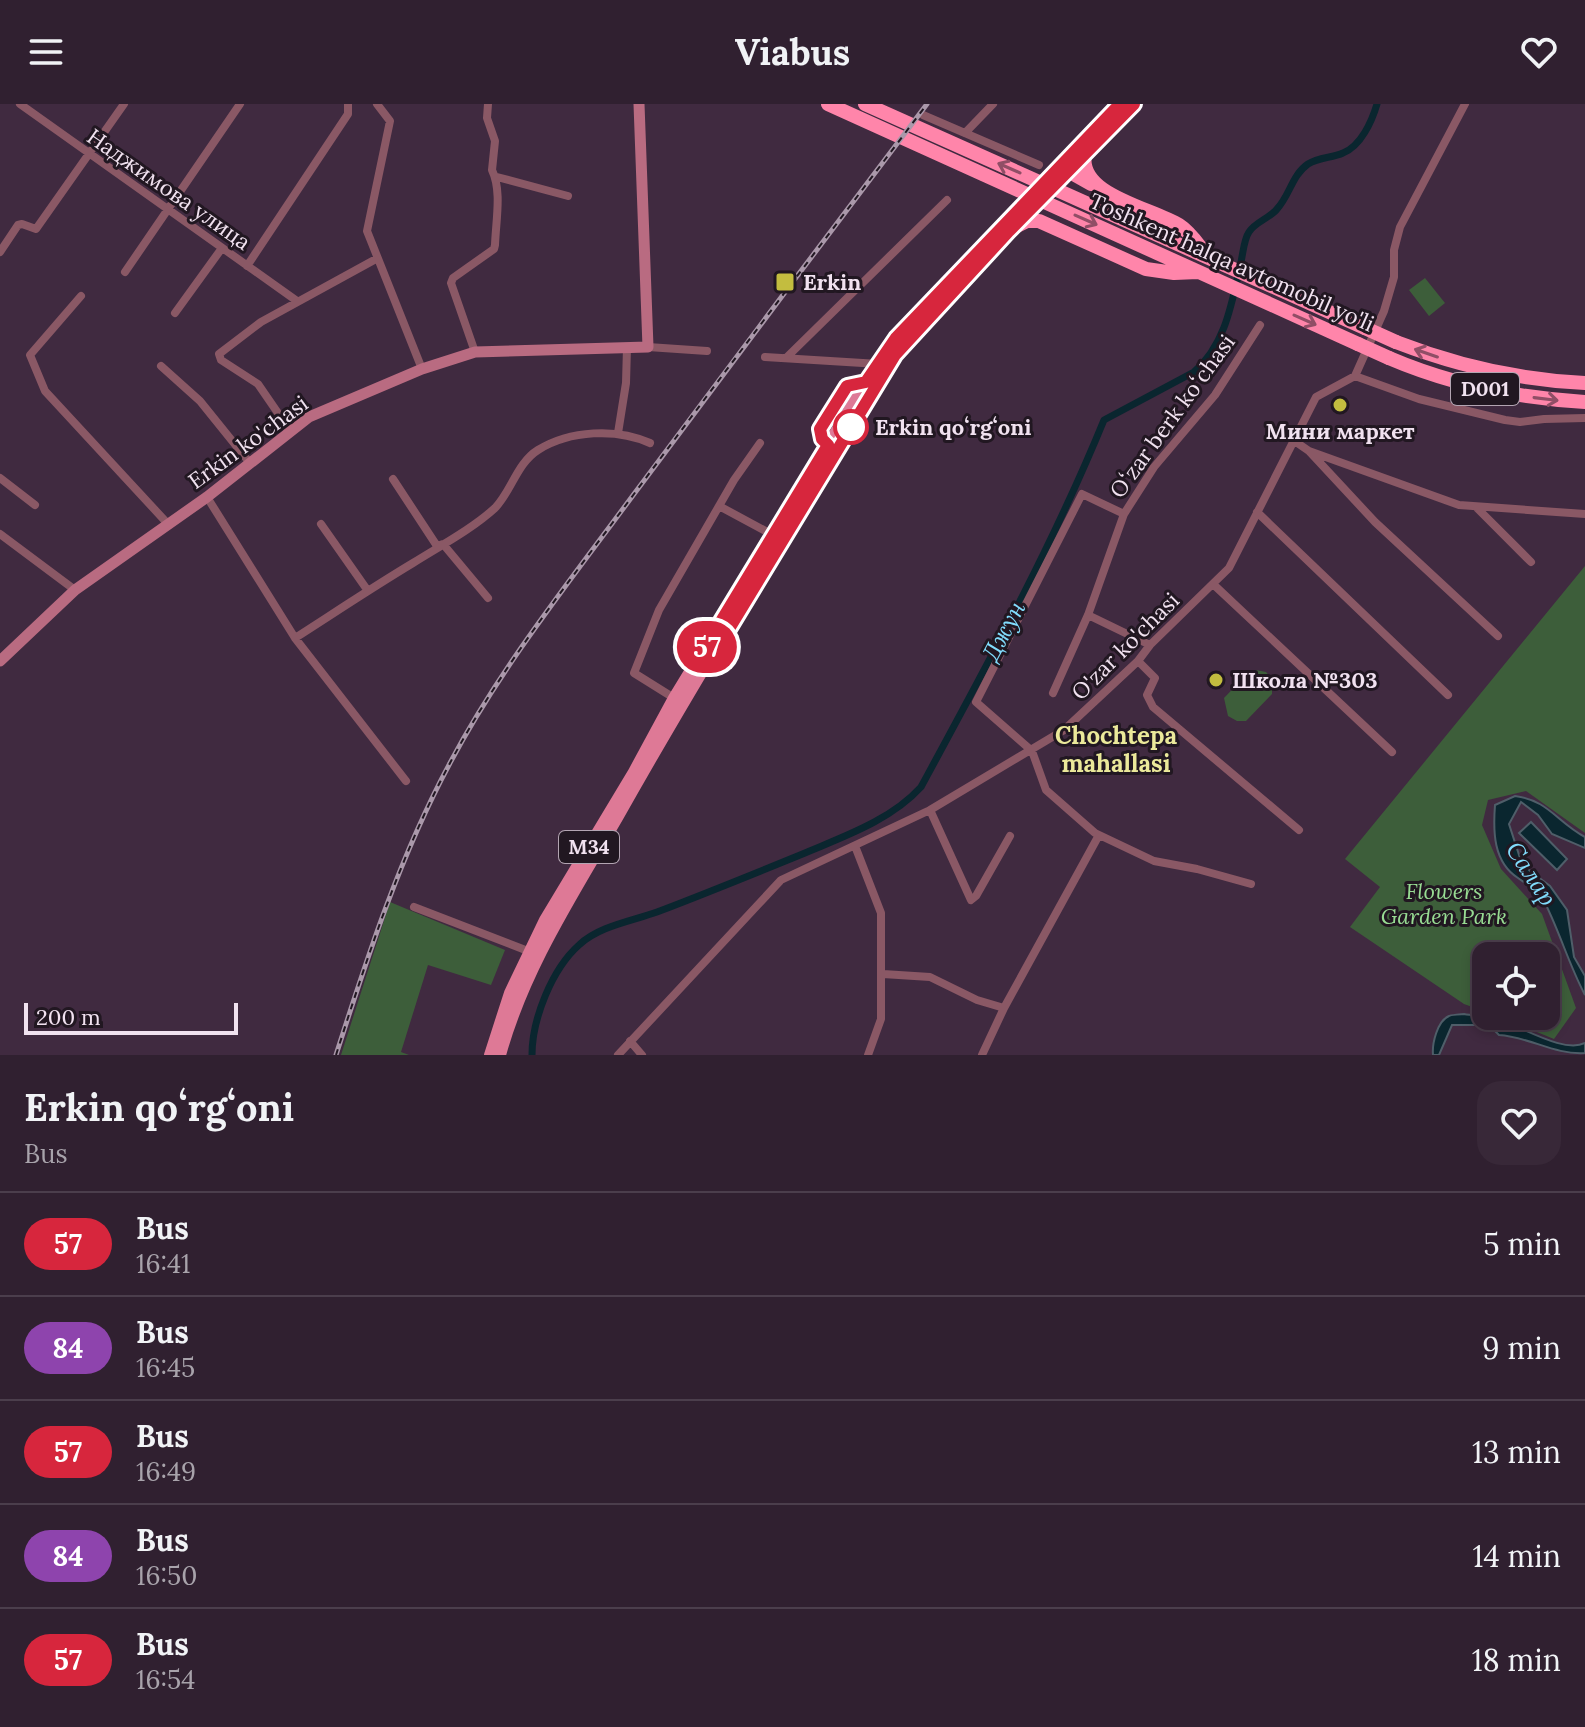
<!DOCTYPE html>
<html lang="en">
<head>
<meta charset="utf-8">
<style>
  body { margin:0; font-family:Lora,serif; background:#382838; color:#f1f3f6; height:100vh; display:flex; flex-direction:column; font-size:30px; white-space:nowrap }
  * { box-sizing:border-box; margin:0 }
  p { font-size:26px; color:#a8a3ab }
  .icon { flex:none; width:44px; height:44px; fill:none; stroke:currentColor; stroke-width:2; stroke-linecap:round; stroke-linejoin:round }
  .map { position:relative; height:951px; overflow:hidden }
  .details { display:flex; flex-direction:column; background:#302030; flex:1 }
  .details>* { flex:none }
  .badge { padding:0 16px; border-radius:26px; font-size:28px; line-height:52px }
  .fabs { position:absolute; left:1472px; top:838px; display:grid; gap:16px }
  .fabs a { display:grid; place-items:center; width:88px; height:88px; border-radius:16px; background:#302030; box-shadow:0 4px 12px #0003,0 0 0 2px #4b3e4c; font-size:40px }
  .scale { position:absolute; left:24px; bottom:20px; width:214px; box-sizing:border-box; padding-left:8px; border:4px solid #f1e2f0; border-top:0; font-size:22px; line-height:28px; white-space:nowrap; color:#f1e2f0; -webkit-text-stroke:6px #211721; paint-order:stroke }
  .map>.badge { position:absolute; translate:-50% -50%; box-shadow:0 0 0 4px #fff }
  .round { display:grid; place-items:center; flex:none; width:84px; height:84px; border-radius:24px; background:#382838 }
  .head { display:flex; align-items:center; justify-content:space-between; height:136px; padding:0 24px }
  h1 { font-size:38px; font-weight:700; line-height:60px }
  ul { padding:0; list-style:none }
  li { display:flex; align-items:center; gap:24px; height:104px; padding:0 24px; border-top:2px solid #4b3e4c }
  li div { flex:1 }
  li b { display:block; font-size:30px }
  li em { font-style:normal }
  li .badge { min-width:88px; font-weight:700; text-align:center }
  header { display:flex; justify-content:space-between; align-items:center; height:104px; padding:0 24px; background:#302030; font-size:36px; font-weight:700 }
  .map>svg:first-child { display:block }
  .green { fill:#3d5e3a }
  .water { fill:#0a262f; stroke:#4f5e69; stroke-width:2 }
  .lines { fill:none; stroke-linecap:round; stroke-linejoin:round }
  .canal { stroke:#0a262f; stroke-width:7 }
  .street { stroke:#8a5865; stroke-width:8 }
  .secondary { stroke:#b96b81; stroke-width:11 }
  .primary { stroke:#de7996; stroke-width:12 }
  .highway { stroke:#ff85aa; stroke-width:14 }
  .rail-casing { stroke:#aa98aa; stroke-width:5 }
  .rail { stroke:#211721; stroke-width:2; stroke-dasharray:6; stroke-linecap:butt }
  .primary-bridge { stroke:#de7996; stroke-width:12 }
  .highway-bridge { stroke:#ff85aa; stroke-width:14 }
  .oneway { stroke:#904e66 }
  .line-casing { stroke:#fff; stroke-width:18 }
  .line { stroke:#d7263d; stroke-width:12 }
  .poi-dot { fill:#c3bd3f; stroke:#211721; stroke-width:3 }
  .stop-dot { fill:#fff; stroke:#d7263d; stroke-width:4 }
  .labels { text-anchor:middle; stroke-width:6; stroke-linejoin:round; paint-order:stroke }
  .shield { fill:#211721; stroke:#b3a5b2; stroke-width:2 }
  .shield-label { font-size:20px; font-weight:bold; fill:#f1e2f0 }
  .street-label { font-size:22px; fill:#f1e2f0; stroke:#211721 }
  .poi-label { font-size:22px; font-weight:bold; fill:#f1e2f0; stroke:#211721; text-anchor:start }
  .stop-label { font-size:22px; font-weight:bold; fill:#f1e2f0; stroke:#211721; text-anchor:start }
  .park-label { font-size:22px; font-style:italic; fill:#98dc93; stroke:#211721 }
  .water-label { font-size:24px; font-style:italic; fill:#81dcfc; stroke:#211721 }
  .neighbourhood-label { font-size:24px; font-weight:bold; fill:#ebe99a; stroke:#211721 }
</style>
</head>
<body>
<header><svg class="icon" aria-label="menu" viewBox="0 0 24 24"><path d="M4 6h16M4 12h16M4 18h16"/></svg>Viabus<svg class="icon" aria-label="heart" viewBox="0 0 24 24"><path d="M12 20l-8-8c-3-5 5-10 8-4 3-6 11-1 8 4z"/></svg></header>
<div class="map">
<svg width="1585" height="951" viewBox="0 0 1585 951">
  <rect width="100%" height="100%" fill="#402a40"/>
  <path class="green" d="M1425,174l20,25 -16,13 -20,-26z
    M1585,462v267l-59,-42 -38,9 -6,25 19,44 41,45 34,94 -22,31 -56,-23h48v-60h-60v56l-22,-8 -114,-77 30,-40 -35,-28z
    M1256,566l10,2 6,7v15l-26,27h-9l-9,-5 -4,-18 26,-27z
    M390,798l115,48 -14,35 -63,-20 -27,87 8,3h-68z"/>
  <path class="water" d="M1515,692c33,4 42,26 70,41v11l-33,-14 -14,-19 -17,-13 -12,22 12,37 9,10 20,15 17,24 7,47 11,19v19c-17,-32 -26,-66 -43,-98 -5,-8 -16,-13 -24,-19 -25,-16 -25,-47 -23,-73z
    M1531,718l36,37 -10,11 -38,-37z
    M1464,910c10,2 21,2 32,5 24,6 67,35 89,24v10c-31,2 -55,-16 -86,-18l-15,-15 -3,5h-29l-13,30h-6c-1,-11 4,-34 16,-39 1,-1 14,-2 15,-2z"/>
  <g class="lines">
    <path class="canal" d="M532,951c0,-36 20,-86 47,-110 20,-19 53,-24 78,-33 50,-19 99,-39 148,-59 40,-17 86,-33 116,-66 65,-120 131,-240 183,-367l90,-48c32,-28 38,-70 47,-110 2,-9 3,-23 8,-30 6,-10 21,-14 28,-23 13,-14 15,-34 31,-45 11,-7 24,-6 35,-11 18,-7 29,-32 34,-49"/>
    <path class="street" d="M20,0l277,197
      M377,0l13,17 -23,110 55,138
      M923,11l116,50
      M965,29l28,-29
      M497,73l71,19
      M0,148l18,-27 4,-1 14,5 88,-125
      M247,162l101,-152v-10
      M125,168l115,-168
      M81,192l-51,59 15,36 123,133
      M175,209l47,-65
      M648,243l59,4
      M475,248l-24,-69 2,-5 41,-29 1,-4c1,-26 7,-54 -3,-75l3,-29 -8,-23 1,-14
      M765,253l114,7
      M786,254l161,-158
      M161,262l39,35 50,62
      M1355,272l64,23 86,21 15,2 24,-3 41,-1
      M291,328l-33,-48 -37,-24 -2,-6 42,-32 115,-63
      M618,329l8,-50 1,-36
      M1293,336l16,11 66,71 123,114
      M1309,347l150,54 126,9
      M0,374l35,27
      M393,375l44,67 6,-2 45,54
      M207,393l88,141 111,143
      M719,402l54,29
      M1477,404l54,54
      M1257,408l191,183
      M1124,410l-42,-20 -106,208 56,49 14,39 49,43 59,28 43,8 54,15
      M321,420l47,67
      M0,430l75,56
      M1213,480l179,168
      M1088,511l62,30
      M295,534c39,-25 78,-51 118,-75 27,-17 59,-34 82,-55 16,-16 22,-45 43,-58 32,-20 79,-22 112,-7
      M1138,557l17,17 -8,17 6,12 146,123
      M1053,589l35,-78 36,-101 30,-47 61,-72 45,-70
      M674,594l-40,-25 25,-63 75,-130 26,-37
      M930,706l41,90 5,-4 34,-60
      M855,742l26,67v106l-13,36
      M414,803l114,44
      M883,870l47,3 47,23 27,8
      M630,937l12,14
      M618,951l163,-175 149,-70 134,-80 74,-69 12,-16 79,-77 87,-171 39,-21 29,-65 10,-34v-27l6,-23 65,-123
      M982,951l22,-47 95,-173"/>
    <path class="secondary" d="M0,557l75,-71 132,-93 102,-80 113,-48 53,-17 173,-5 -9,-243"/>
    <path class="primary" d="M1056,65l64,-65
      M1064,71l70,-71
      M490,951l20,-62 35,-73 89,-148 40,-74 204,-335 18,-25 125,-133
      M500,951c24,-87 73,-161 118,-239 85,-151 178,-299 268,-448l18,-24 112,-121"/>
    <path class="highway" d="M828,0l530,240
      M865,0l500,224
      M1085,50c-8,41 67,54 94,71 11,7 18,18 26,28
      M1059,62l32,18
      M1011,125l16,-8h12l107,48 28,4 24,-1
      M1396,238c62,24 123,38 189,41
      M1389,254c63,27 128,40 196,44"/>
    <g class="rail-casing">
      <path id="rail" d="M336,951c32,-100 64,-199 114,-292 51,-96 119,-181 184,-269 97,-131 195,-260 293,-390"/>
    </g>
    <use href="#rail" class="rail"/>
    <path class="primary-bridge" d="M1021,101l35,-36
      M1029,106l35,-35"/>
    <path class="highway-bridge" d="M1365,224l31,14
      M1358,240l31,14"/>
  </g>
  <defs><path id="oneway-shaft" d="M-6 0H5M1.5-3L5.5 0L1.5 3" fill="none" stroke-width="1.6" stroke-linecap="round" stroke-linejoin="round" transform="scale(2)"/></defs>
  <g class="oneway">
    <use href="#oneway-shaft" transform="translate(1009 64) rotate(-156)"/>
    <use href="#oneway-shaft" transform="translate(1086 116) rotate(24)"/>
    <use href="#oneway-shaft" transform="translate(1305 216) rotate(24)"/>
    <use href="#oneway-shaft" transform="translate(1426 249) rotate(-161)"/>
    <use href="#oneway-shaft" transform="translate(1546 295) rotate(7)"/>
  </g>
  <g class="lines">
    <g class="line-casing">
      <path id="line" d="M1120,0l-224,234 -30,44 -19,4 -27,43 2,10 6,6 -122,201 9,6 180,-297 114,-124 125,-127"/>
    </g>
    <use href="#line" class="line"/>
  </g>
  <g class="poi-dot">
    <rect x="775" y="168" width="20" height="20" rx="4"/>
    <circle cx="1340" cy="301" r="8"/>
    <circle cx="1216" cy="576" r="8"/>
  </g>
  <circle class="stop-dot" cx="851" cy="323" r="16"/>
  <g class="labels">
    <g class="shield">
      <rect x="1451" y="269" width="68" height="32" rx="6"/>
      <rect x="559" y="727" width="60" height="32" rx="6"/>
    </g>
    <g class="shield-label">
      <text x="1485" y="292">D001</text>
      <text x="589" y="750">M34</text>
    </g>
    <g class="street-label">
      <text transform="translate(169 85) rotate(35)" y="8">Наджимова улица</text>
      <text transform="translate(1232 158) rotate(24)" y="8">Toshkent halqa avtomobil yo'li</text>
      <text transform="translate(1172 312) rotate(-54)" y="8">Oʻzar berk koʻchasi</text>
      <text transform="translate(248 338) rotate(-36)" y="8">Erkin ko'chasi</text>
      <text transform="translate(1125 542) rotate(-45)" y="8">O'zar ko'chasi</text>
    </g>
    <g class="poi-label">
      <text x="803" y="186">Erkin</text>
      <text x="1340" y="335" text-anchor="middle">Мини маркет</text>
      <text x="1232" y="584">Школа №303</text>
    </g>
    <g class="stop-label">
      <text x="875" y="331">Erkin qoʻrgʻoni</text>
    </g>
    <g class="park-label">
      <text x="1444" y="795">Flowers<tspan x="1444" dy="25">Garden Park</tspan></text>
    </g>
    <g class="water-label">
      <text transform="translate(1004 527) rotate(-62)" y="8">Джун</text>
      <text transform="translate(1531 770) rotate(57)" y="8">Салар</text>
    </g>
    <g class="neighbourhood-label">
      <text x="1116" y="640">Chochtepa<tspan x="1116" dy="28">mahallasi</tspan></text>
    </g>
  </g>
</svg>
<div class="fabs">
<a><svg class="icon" aria-label="locate" viewBox="0 0 24 24"><circle cx="12" cy="12" r="6"/><path d="M12 2v4M12 18v4M2 12h4M18 12h4"/></svg></a>
</div>
<div class="scale">200 m</div>
<b class="badge" style="left:707px;top:543px;background:#d7263d;color:#fff">57</b>
</div>
<section class="details">
<div class="head"><div><h1>Erkin qoʻrgʻoni</h1><p>Bus</p></div><a class="round"><svg class="icon" aria-label="heart" viewBox="0 0 24 24"><path d="M12 20l-8-8c-3-5 5-10 8-4 3-6 11-1 8 4z"/></svg></a></div>
<ul>
<li><span class="badge" style="background:#d7263d;color:#fff">57</span><div><b>Bus</b><p>16:41</p></div><em>5 min</em></li>
<li><span class="badge" style="background:#8e44ad;color:#fff">84</span><div><b>Bus</b><p>16:45</p></div><em>9 min</em></li>
<li><span class="badge" style="background:#d7263d;color:#fff">57</span><div><b>Bus</b><p>16:49</p></div><em>13 min</em></li>
<li><span class="badge" style="background:#8e44ad;color:#fff">84</span><div><b>Bus</b><p>16:50</p></div><em>14 min</em></li>
<li><span class="badge" style="background:#d7263d;color:#fff">57</span><div><b>Bus</b><p>16:54</p></div><em>18 min</em></li>
</ul>
</section>
</body>
</html>
